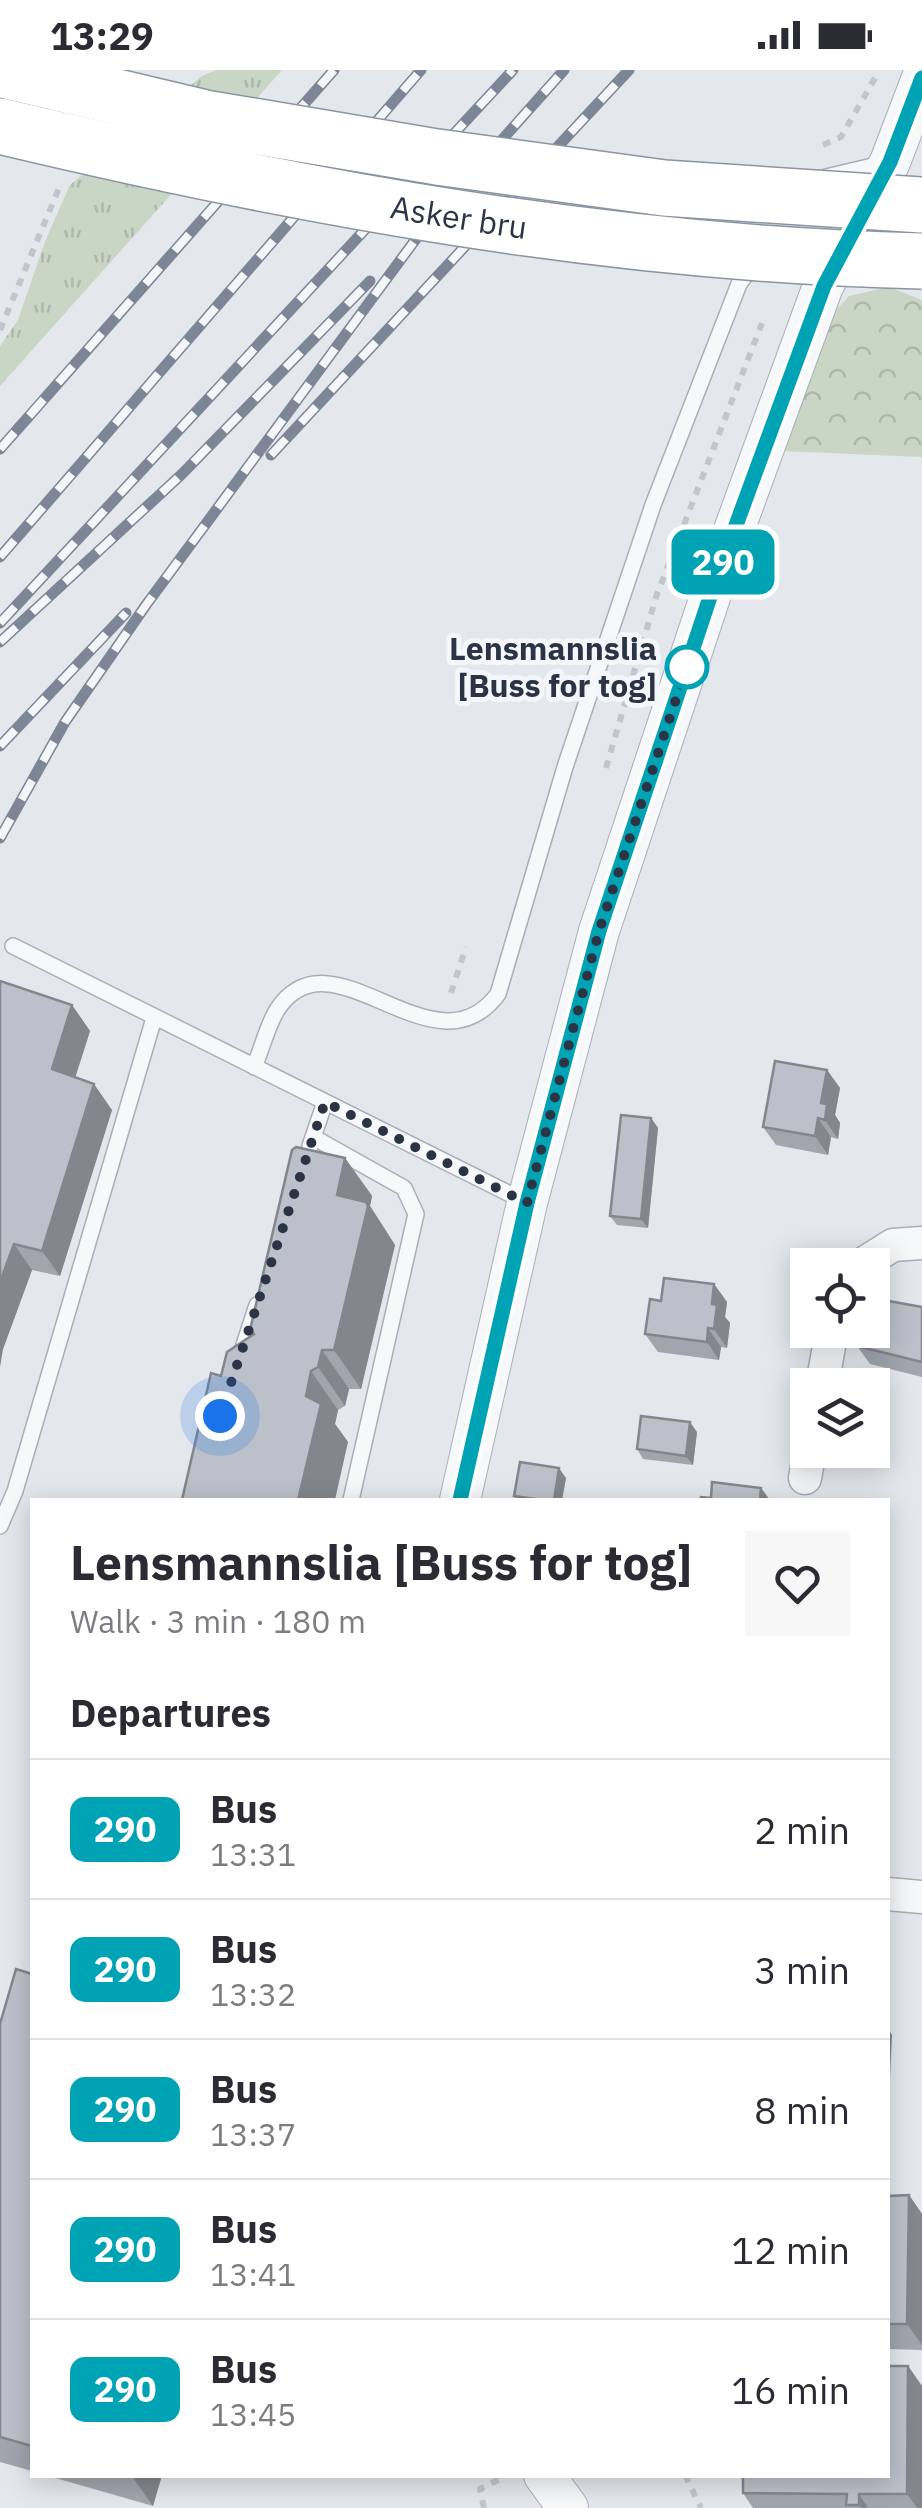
<!DOCTYPE html>
<html lang="en">
<head>
<meta charset="utf-8">
<style>
  body { margin:0; font-family:"IBM Plex Sans",sans-serif; background:#f7f7f7; color:#2b2b33; height:100vh; display:flex; flex-direction:column; font-size:38px; white-space:nowrap }
  * { box-sizing:border-box; margin:0 }
  p { font-size:32px; color:#7c7c81 }
  .icon { flex:none; width:55px; height:55px; fill:none; stroke:currentColor; stroke-width:2; stroke-linecap:round; stroke-linejoin:round }
  .map { position:relative; flex:1; overflow:hidden }
  .drawer { position:absolute; left:30px; top:1428px; width:860px; height:980px; display:flex; flex-direction:column; background:#fff; border-radius:0px; box-shadow:0 5px 25px #0003 }
  .drawer>* { flex:none }
  .badge { padding:0 20px; border-radius:15px; font-size:35px; line-height:65px }
  .controls { position:absolute; left:790px; top:1178px; display:grid; gap:20px }
  .controls a { display:grid; place-items:center; width:100px; height:100px; border-radius:0px; background:#fff; box-shadow:0 5px 25px #0003; font-size:50px }
  .you { position:absolute; width:50px; height:50px; margin:-25px; border:8px solid #fff; border-radius:50%; background:#1a73e8; box-shadow:0 0 0 15px #1a73e833 }
  .map>.badge { position:absolute; translate:-50% -50%; box-shadow:0 0 0 5px #fff }
  h2 { padding:0 40px; font-size:38px; line-height:90px }
  .round { display:grid; place-items:center; flex:none; width:105px; height:105px; border-radius:0px; background:#f7f7f7 }
  .headline { display:flex; align-items:center; justify-content:space-between; height:170px; padding:0 40px }
  h1 { font-size:48px; font-weight:700; line-height:75px }
  ul { padding:0; list-style:none }
  li { display:flex; align-items:center; gap:30px; height:140px; padding:0 40px; border-top:2px solid #e1e1e2 }
  li div { flex:1 }
  li b { display:block; font-size:38px }
  li em { font-style:normal }
  li .badge { min-width:110px; font-weight:700; text-align:center }
  .status { display:flex; justify-content:space-between; align-items:center; height:70px; padding:0 50px; background:#fff; direction:ltr }
  .status svg { height:28px; fill:currentColor }
  .map>svg:first-child { display:block }
  .grass { fill:url(#grass-tufts) }
  .forest { fill:url(#forest-crowns) }
  .lines { fill:none; stroke-linecap:round; stroke-linejoin:round }
  .service-casing { stroke:#a9aeb7; stroke-width:18 }
  .minor-casing { stroke:#a9aeb7; stroke-width:35 }
  .tertiary-casing { stroke:#a9aeb7; stroke-width:42 }
  .path { stroke:#c2c5cb; stroke-width:6; stroke-dasharray:8 8; stroke-linecap:butt }
  .service { stroke:#f7f8fa; stroke-width:15 }
  .minor { stroke:#f7f8fa; stroke-width:32 }
  .tertiary { stroke:#f7f8fa; stroke-width:40 }
  .rail-casing { stroke:#7d8696; stroke-width:11 }
  .rail { stroke:#f4f6f9; stroke-width:8; stroke-dasharray:22; stroke-linecap:butt }
  .motorway-bridge-casing { stroke:#8b94a3; stroke-width:58; stroke-linecap:butt }
  .motorway-bridge { stroke:#fff; stroke-width:55 }
  .wall { fill:#a1a5ae }
  .shaded-wall { fill:#83868d }
  .building { fill:#bbc0ca; stroke:#83868d; stroke-width:2.5 }
  .line-casing { stroke:#fff; stroke-width:22 }
  .line { stroke:#00a3b4; stroke-width:15 }
  .walk { stroke:#2b3445; stroke-width:10; stroke-dasharray:0 18 }
  .stop-dot { fill:#fff; stroke:#00a3b4; stroke-width:5 }
  .labels { text-anchor:middle; stroke-width:10; stroke-linejoin:round; paint-order:stroke }
  .street-label { font-size:32px; fill:#2b3445; stroke:#f4f6f9 }
  .stop-label { font-size:32px; font-weight:bold; fill:#2b3445; stroke:#f4f6f9; text-anchor:end }
</style>
</head>
<body>
<div class="status"><b>13:29</b><svg viewBox="0 0 49 12"><path d="M0 12V9h3v3zM5 12V6h3v6zM10 12V3h3v9zM15 12V0h3v12zM26 1h20v11H26zM47 4h2v5h-2z"/></svg></div>
<div class="map">
<svg width="922" height="2438" viewBox="0 0 922 2438">
  <defs>
    <pattern id="grass-tufts" width="24" height="20" patternUnits="userSpaceOnUse" patternTransform="scale(2.5)"><rect width="24" height="20" fill="#c9d6c5"/><path d="M3 7l-1-3M5 7V3M7 7l1-3M15 17l-1-3M17 17v-4M19 17l1-3" fill="none" stroke="#adb8ab"/></pattern>
    <pattern id="forest-crowns" width="20" height="18" patternUnits="userSpaceOnUse" patternTransform="scale(2.5)"><rect width="20" height="18" fill="#c9d6c5"/><path d="M2 6a3 3 0 1 1 6 0M12 15a3 3 0 1 1 6 0" fill="none" stroke="#adb8ab"/></pattern>
  </defs>
  <rect width="100%" height="100%" fill="#e4e7ec"/>
  <path class="grass" d="M216,0h66l-282,316v-40l18,-26 28,-81 24,-54 132,-109z"/>
  <path class="forest" d="M889,217l33,13v157l-139,-6 53,-141 13,-14z"/>
  <g class="lines">
    <g class="service-casing">
      <path id="service" d="M826,107l55,-13
        M13,876l511,255
        M254,997c8,-18 13,-41 23,-57 55,-85 157,70 221,-16l67,-227 88,-262 86,-221 16,-22
        M313,1067l91,51 12,26 -65,286
        M310,1076l15,-44
        M241,1284l16,-49
        M0,1456l15,-35 139,-473"/>
    </g>
    <g class="minor-casing">
      <path id="minor" d="M861,1195l32,-20 29,-2
        M822,1315l10,-55
        M805,1408l5,-28
        M888,1824l34,3"/>
    </g>
    <g class="tertiary-casing">
      <path id="tertiary" d="M460,1430l67,-297 72,-272 115,-346 109,-299 67,-124 32,-84
        M544,2405l24,33"/>
    </g>
    <path class="path" d="M823,75l18,-8 34,-59
      M0,260l59,-142
      M606,698l50,-171 106,-274
      M451,923l15,-46
      M685,2405l16,33
      M484,2438l-4,-19 20,-10"/>
    <use href="#service" class="service"/>
    <use href="#minor" class="minor"/>
    <use href="#tertiary" class="tertiary"/>
    <g class="rail-casing">
      <path id="rail" d="M0,379l334,-379
        M271,385l358,-385
        M0,487l421,-487
        M0,553l513,-553
        M0,572l182,-168 188,-193
        M0,676l126,-133
        M0,768l65,-116 81,-117 281,-381 137,-154"/>
    </g>
    <use href="#rail" class="rail"/>
    <g class="motorway-bridge-casing">
      <g id="motorway-bridge">
        <path d="M3,0l202,48 232,39 227,31 258,17"/>
        <path id="s1" d="M0,56c302,72 611,128 922,135"/>
      </g>
    </g>
    <use href="#motorway-bridge" class="motorway-bridge"/>
  </g>
  <path class="wall" d="M0,911l72,24 18,26 -15,46 37,33 -52,166 -28,-6 -29,79z
    M827,1000l13,18 -5,27 5,8 -2,16 -7,-2 -3,18 -52,-10 -13,-18z
    M651,1048l7,10 -10,100 -31,-3 -7,-9z
    M345,1088l27,38 -2,10 25,39 -34,144h-12l-4,17 -7,4 -3,14 13,18 -127,-66 32,-42 -3,-4z
    M714,1214l13,18 -2,15 5,6 -3,25 -6,-1 -2,13 -61,-8 -13,-18 16,-33z
    M922,1237v70l-52,-13 -13,-18z
    M697,1362l-4,33 -50,-6 -6,-10z
    M566,1408l-4,22h-45l-3,-4z
    M32,1904v497l-32,-9v-438z
    M909,2125l13,19v136l-34,-1v-153z
    M908,2296l14,20v122h-169l-10,-15z
    M45,2405h117l-9,31z"/>
  <path class="shaded-wall" d="M72,935l18,26 -20,63 -18,-25z
    M827,1000l13,18 -5,27 5,8 -2,16 -13,-19 -4,-17z
    M94,1014l18,26 -52,166 -18,-25z
    M651,1048l7,10 -10,100 -7,-9z
    M818,1048l13,19 -3,18 -13,-19z
    M345,1088l27,38 -2,10 25,39 -34,144 -27,-39 3,-155z
    M14,1174l18,26 -29,79 -3,18v-85z
    M714,1214l13,18 -2,15 5,6 -3,25 -13,-19 -2,-25z
    M708,1258l13,19 -2,13 -12,-18z
    M322,1280l27,39 -4,17 -27,-39z
    M311,1301l27,39 -3,14 13,18 -13,58h-37l8,-104z
    M690,1352l7,10 -4,33 -7,-9z
    M559,1398l7,10 -4,22h-8z
    M761,1418l9,12h-10z
    M888,1958l4,7 -2,42 -2,-4z
    M909,2125l13,19v131l-15,-21z
    M908,2296l14,20v122h-5l-10,-14z
    M131,2405h31l-9,31z
    M859,2424l9,14h-7l-2,-3z"/>
  <path class="building" d="M0,911l72,24 -20,64 42,15 -52,167 -28,-7 -14,38z
    M775,991l52,9 -6,33 6,1 -2,16 -7,-2 -3,18 -52,-9z
    M621,1045l30,3 -10,101 -31,-3z
    M296,1077l49,11 -8,37 29,7 2,4 -34,144h-12l-4,17 -7,4 -5,25 15,8 -23,96h-116l29,-127 10,3 6,-24 27,-18 -4,-4 42,-180z
    M664,1208l50,6 -2,20 5,1 -3,24 -6,-1 -1,14 -62,-8 5,-35 11,2z
    M872,1228l50,9v55l-65,-16 4,-16h11z
    M641,1346l49,6 -4,34 -49,-7z
    M520,1392l39,6 -5,32h-12l-28,-4z
    M712,1412l49,6 -1,12h-60l1,-3 10,1z
    M16,1899l16,5v472l-32,-9v-413z
    M909,2125l-2,129h-19v-128z
    M888,2296h20l-1,128h-48v11h-13l1,-11 -104,-1v-18h145z"/>
  <g class="lines">
    <g class="line-casing">
      <path id="line" d="M460,1430l67,-297 72,-272 115,-346 110,-299 66,-124 32,-84"/>
    </g>
    <use href="#line" class="line"/>
    <path class="walk" d="M220,1346l105,-314 202,101 72,-272 92,-277 -4,13"/>
  </g>
  <circle class="stop-dot" cx="687" cy="597" r="20"/>
  <g class="labels">
    <g class="street-label">
      <text dy="11" stroke="none"><textPath href="#s1" startOffset="468">Asker bru</textPath></text>
    </g>
    <g class="stop-label">
      <text x="657" y="590">Lensmannslia<tspan x="657" dy="37">[Buss for tog]</tspan></text>
    </g>
  </g>
</svg>
<div class="controls">
<a><svg class="icon" aria-label="locate" viewBox="0 0 24 24"><circle cx="12" cy="12" r="6"/><path d="M12 2v4M12 18v4M2 12h4M18 12h4"/></svg></a>
<a><svg class="icon" aria-label="layers" viewBox="0 0 24 24"><path d="M12 4l9 5-9 5-9-5zM3 14l9 5 9-5"/></svg></a>
</div>
<div class="you" style="left:220px;top:1346px"></div>
<b class="badge" style="left:723px;top:492px;background:#00a3b4;color:#fff">290</b>
<section class="drawer">
<div class="headline"><div><h1>Lensmannslia [Buss for tog]</h1><p>Walk · 3 min · 180 m</p></div><a class="round"><svg class="icon" aria-label="heart" viewBox="0 0 24 24"><path d="M12 20l-8-8c-3-5 5-10 8-4 3-6 11-1 8 4z"/></svg></a></div>
<h2>Departures</h2>
<ul>
<li><span class="badge" style="background:#00a3b4;color:#fff">290</span><div><b>Bus</b><p>13:31</p></div><em>2 min</em></li>
<li><span class="badge" style="background:#00a3b4;color:#fff">290</span><div><b>Bus</b><p>13:32</p></div><em>3 min</em></li>
<li><span class="badge" style="background:#00a3b4;color:#fff">290</span><div><b>Bus</b><p>13:37</p></div><em>8 min</em></li>
<li><span class="badge" style="background:#00a3b4;color:#fff">290</span><div><b>Bus</b><p>13:41</p></div><em>12 min</em></li>
<li><span class="badge" style="background:#00a3b4;color:#fff">290</span><div><b>Bus</b><p>13:45</p></div><em>16 min</em></li>
</ul>
</section>
</div>
</body>
</html>
